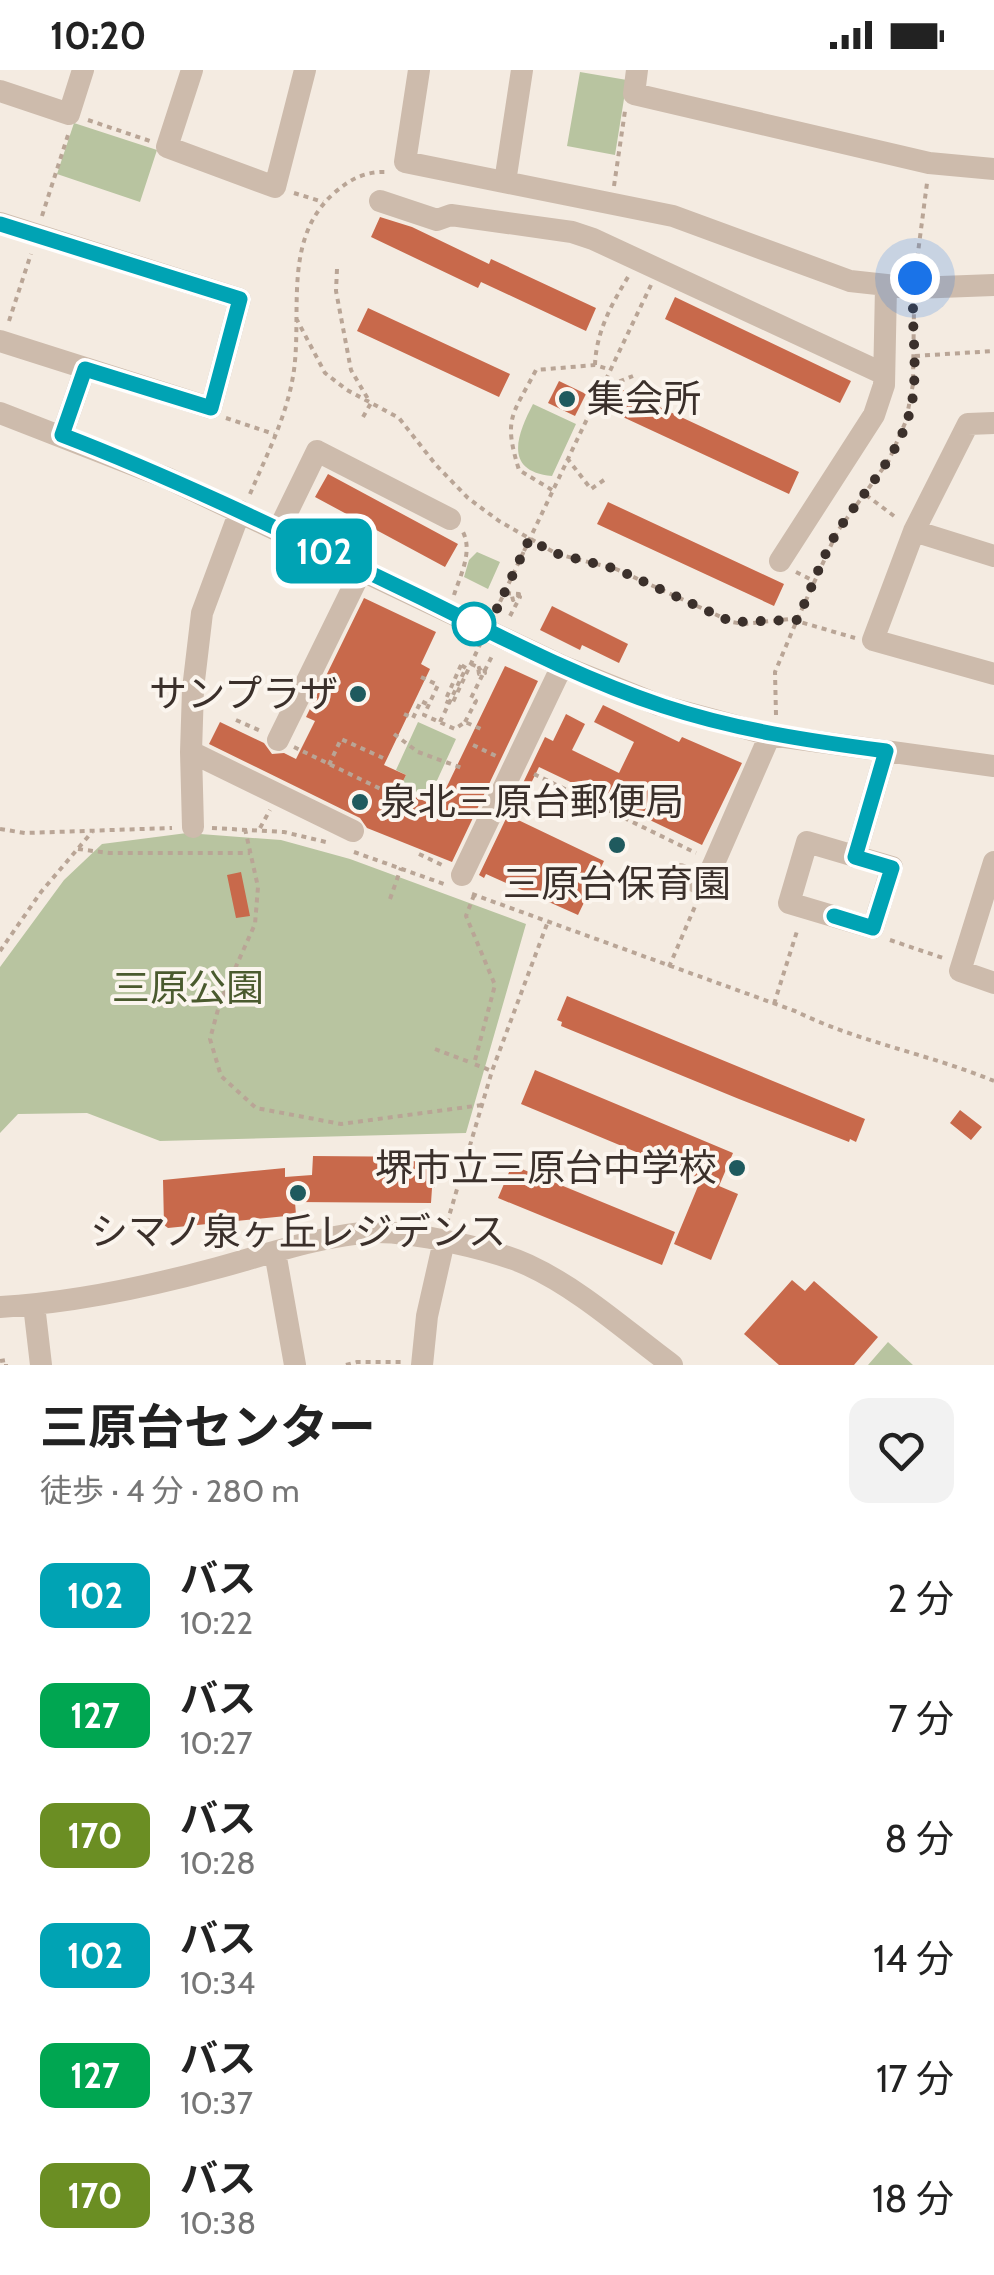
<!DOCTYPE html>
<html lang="ja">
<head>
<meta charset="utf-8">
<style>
  body { margin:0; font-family:Cabin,"Noto Sans JP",sans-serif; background:#f2f2f2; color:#222; height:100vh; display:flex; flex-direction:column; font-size:38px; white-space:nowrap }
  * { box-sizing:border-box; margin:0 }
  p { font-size:32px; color:#767676 }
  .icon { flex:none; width:55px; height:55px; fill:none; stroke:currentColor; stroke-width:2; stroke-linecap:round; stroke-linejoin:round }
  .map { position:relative; height:1295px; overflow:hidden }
  .side { display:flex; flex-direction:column; background:#fff; flex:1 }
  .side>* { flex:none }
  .badge { padding:0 20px; border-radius:15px; font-size:35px; line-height:65px }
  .you { position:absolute; width:50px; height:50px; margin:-25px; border:8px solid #fff; border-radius:50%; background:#1a73e8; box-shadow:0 0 0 15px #1a73e833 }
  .map>.badge { position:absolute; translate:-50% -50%; box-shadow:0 0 0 5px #fff }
  .round { display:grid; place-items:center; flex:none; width:105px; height:105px; border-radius:20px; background:#f2f2f2 }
  .headline { display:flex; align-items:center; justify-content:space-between; height:170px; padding:0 40px }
  h1 { font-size:48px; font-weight:700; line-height:75px }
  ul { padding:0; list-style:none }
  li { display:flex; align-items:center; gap:30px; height:120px; padding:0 40px }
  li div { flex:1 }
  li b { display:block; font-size:38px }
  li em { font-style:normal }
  li .badge { min-width:110px; font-weight:700; text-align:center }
  .status { display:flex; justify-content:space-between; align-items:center; height:70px; padding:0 50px; background:#fff; direction:ltr }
  .status svg { height:28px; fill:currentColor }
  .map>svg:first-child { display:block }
  .green { fill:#b8c4a0 }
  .building { fill:#c8694b }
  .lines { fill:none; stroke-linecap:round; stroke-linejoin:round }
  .path { stroke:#b9a596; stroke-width:4; stroke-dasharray:5 5; stroke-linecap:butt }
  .minor { stroke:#cdbbac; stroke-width:22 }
  .path-bridge { stroke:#b9a596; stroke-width:4; stroke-dasharray:5 5; stroke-linecap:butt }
  .line-casing { stroke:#fff; stroke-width:22 }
  .line { stroke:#00a3b4; stroke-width:15 }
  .walk { stroke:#3b302b; stroke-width:10; stroke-dasharray:0 18 }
  .poi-dot { fill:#1f5a5e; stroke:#fbf5ee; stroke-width:4 }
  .stop-dot { fill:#fff; stroke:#00a3b4; stroke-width:5 }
  .labels { text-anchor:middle; stroke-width:8; stroke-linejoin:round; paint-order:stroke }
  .poi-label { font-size:38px; fill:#3b302b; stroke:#fbf5ee; text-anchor:start }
  .park-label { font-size:38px; fill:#4a5a2e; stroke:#fbf5ee }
</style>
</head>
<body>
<div class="status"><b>10:20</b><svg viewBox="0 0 49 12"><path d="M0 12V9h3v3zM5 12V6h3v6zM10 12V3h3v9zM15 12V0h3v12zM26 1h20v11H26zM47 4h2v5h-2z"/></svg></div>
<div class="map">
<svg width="994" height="1295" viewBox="0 0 994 1295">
  <rect width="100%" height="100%" fill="#f4ebe1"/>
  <path class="green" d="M580,2l47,8 -12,75 -48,-9z
    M74,53l83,27 -17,52 -83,-28z
    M533,334l43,20 -24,52c-49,-5 -35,-41 -19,-72z
    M477,482l23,10 -12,27 -24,-12 5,-17z
    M418,652l38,17 -27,59 -28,-13 5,-10 -10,-5z
    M187,763l94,7 69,19 176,65 -60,209 -306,8 -73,-28 -69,1 -18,19v-166l64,-87 38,-36z
    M888,1272l25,23h-45z"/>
  <path class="building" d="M380,147l32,10 77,37 2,-5 105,49 -10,23 -105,-49 -3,6 -107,-51z
    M675,227l176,84 -11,22 -175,-84z
    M368,238l142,66 -11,23 -142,-66z
    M559,311l27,13 -11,22 -27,-13z
    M623,320l176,82 -10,22 -177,-82z
    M328,404l130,70 -13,23 -130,-70z
    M608,432l176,82 -10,22 -177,-82z
    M364,528l72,34 -15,32 9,5 -46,96 22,10 -7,14 38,18 68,-141 33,15 -86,181 -85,-34 -7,-10 -151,-74 11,-22 44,21 8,11 12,-1 12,6 19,-38 -9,-4z
    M552,536l76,38 -9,19 -37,-18 -2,5 -40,-20z
    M603,635l76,37 3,-5 60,26 -40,82 -163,-78 -25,51 90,43 -26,54 -92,-41 -2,4 -5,-3 66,-138 8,4 13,-27 19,10 -13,26 47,23 15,-31 -40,-20z
    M241,802l9,44 -14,2 -9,-43z
    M567,926l298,123 -9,23 -6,-3 -1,3 -110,-43 -178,-73 1,-4 -5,-2z
    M535,1000l198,83 -14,33 19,8 -27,66 -37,-16 27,-65 -180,-75z
    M960,1040l22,17 -11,13 -21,-17z
    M313,1086l119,1 3,31h-3l-1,15 -136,-1 1,13 -128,13 -4,-3 -1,-45 122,-12v9l27,-2z
    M512,1095l163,67 -13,33 -164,-67z
    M792,1210l13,11 9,-10 64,56 -24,28h-75l-35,-31z"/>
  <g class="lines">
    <path class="path" d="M88,50l62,21
      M614,116l11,-75
      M294,123l29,9
      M42,146l26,-81
      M916,198l11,-85
      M337,199l-1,22 15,79 17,29
      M296,248l29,55 22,17 52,28 37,47 32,33 31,23 58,33 59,15 116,53 11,2 47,-5 65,19
      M9,251l22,-67
      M915,286l79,-5
      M595,295c1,-32 16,-60 33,-88
      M601,319l32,-13
      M363,347l8,-14
      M226,348l48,16
      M567,388l24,31 13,-9
      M552,420l-33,-20c-16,-52 -7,-54 17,-100l59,-5 13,4
      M250,424c17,-40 38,-80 44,-124 8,-60 -11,-130 39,-176 17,-15 32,-23 55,-22
      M866,425l32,24
      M524,481l127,-266
      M796,502l18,9
      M454,525c6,-19 19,-43 9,-63
      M510,546l10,-19 -3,-2
      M421,607l17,8 -14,30 31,14 10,-7 16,7
      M404,644l9,4 8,-17 8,4
      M776,645l-1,-43 22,-52 40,-88 52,-72 17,-39 7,-37 1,-77
      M236,650l27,12
      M440,652l26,-54 -5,-3
      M465,652l11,-21 -5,-3 22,-44
      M394,664l24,18 44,16
      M473,675l25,12
      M294,677l95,46
      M329,695l12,-26 42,19
      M534,704l162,79
      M212,758l72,4 42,10
      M260,758l10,-18
      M0,759l25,4 147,-5
      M245,759l13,58 -3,37 -35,78 -10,37 11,37 35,32 85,16 141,-19
      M78,779l31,4h141
      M354,782l90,32
      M419,784l23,11
      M472,824l323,117c63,31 134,43 199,70
      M474,825l-8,21 29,69 -21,79 18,7
      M390,829l11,-31
      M890,870l53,18
      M0,881l41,-59 51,-60
      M669,897l27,-63
      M774,934l24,-76
      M435,979l37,14
      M447,1153l45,-152 55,-147
      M0,1291l6,-1v5
      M346,1295l11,-3h44"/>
    <path class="minor" d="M192,0l-25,77 108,40 30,-117
      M419,0l-14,92 268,54 177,65 64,7 80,-3
      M637,0l-3,24 295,69 65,6
      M0,21l69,23 14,-44
      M505,112l17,-112
      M380,131l57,19 14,-5 121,17 21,7 291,135
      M0,153l240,76 -29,109 -211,-67
      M0,343l167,65 395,188 97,39 111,30 224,31
      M994,353l-26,1 -54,107 -41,109 121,34
      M62,365l23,-66
      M240,441l-38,102 -9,76 -2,63 162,79
      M279,459l38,-78 133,68
      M914,461l80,25
      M780,491l94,-146 10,-30 2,-98
      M278,670l84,-171
      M191,682l2,75
      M807,772l85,25 -19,61 -84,-25z
      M855,787l31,-106
      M994,792l-34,109 34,12
      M680,804l24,12 66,-151
      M462,805l100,-209
      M275,1182l20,113
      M34,1235l7,60
      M0,1237c73,-4 147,-20 217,-39 48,-13 106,-33 156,-36 38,-1 120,17 155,33 52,24 98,66 144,100
      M422,1295l5,-49 17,-75"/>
    <path class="path-bridge" d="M506,523l13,1 -6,6 -1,-4 5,-1
      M471,594l7,3 1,7 6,-1 -1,-6 -5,1 4,5
      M461,595l-16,36 7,3 72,-153"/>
  </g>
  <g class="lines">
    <g class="line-casing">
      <path id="line" d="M0,154l240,75 -29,109 -126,-39 -23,66c125,48 245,108 366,166 77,38 153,78 235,105 73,24 147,35 223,45l-31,106 37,11 -19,60 -39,-12"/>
    </g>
    <use href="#line" class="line"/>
    <path class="walk" d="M474,554l14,4 41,-88 29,14 58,15 116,53 65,-2c14,-29 25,-64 42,-91 27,-41 64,-77 73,-127 7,-41 -3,-83 3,-124"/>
  </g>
  <g class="poi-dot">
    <circle cx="567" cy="329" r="10"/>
    <circle cx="358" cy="624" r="10"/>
    <circle cx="360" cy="732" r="10"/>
    <circle cx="617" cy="775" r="10"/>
    <circle cx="737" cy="1098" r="10"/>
    <circle cx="298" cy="1123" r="10"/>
  </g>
  <circle class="stop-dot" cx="474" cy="554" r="20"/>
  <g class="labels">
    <g class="poi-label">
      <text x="587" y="342">集会所</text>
      <text x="338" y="637" text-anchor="end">サンプラザ</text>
      <text x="380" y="745">泉北三原台郵便局</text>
      <text x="617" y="827" text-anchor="middle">三原台保育園</text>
      <text x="717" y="1111" text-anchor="end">堺市立三原台中学校</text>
      <text x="298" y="1175" text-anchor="middle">シマノ泉ヶ丘レジデンス</text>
    </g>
    <g class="park-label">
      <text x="188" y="931">三原公園</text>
    </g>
  </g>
</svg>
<div class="you" style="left:915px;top:208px"></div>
<b class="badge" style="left:324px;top:481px;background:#00a3b4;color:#fff">102</b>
</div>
<section class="side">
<div class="headline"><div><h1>三原台センター</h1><p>徒歩 · 4 分 · 280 m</p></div><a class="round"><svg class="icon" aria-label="heart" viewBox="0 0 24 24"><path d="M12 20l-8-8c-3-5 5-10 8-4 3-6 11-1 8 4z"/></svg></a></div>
<ul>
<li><span class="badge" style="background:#00a3b4;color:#fff">102</span><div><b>バス</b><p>10:22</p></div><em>2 分</em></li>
<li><span class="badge" style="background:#00a651;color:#fff">127</span><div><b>バス</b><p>10:27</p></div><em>7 分</em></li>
<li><span class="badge" style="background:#6b8e23;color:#fff">170</span><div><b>バス</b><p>10:28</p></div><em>8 分</em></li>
<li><span class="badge" style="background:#00a3b4;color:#fff">102</span><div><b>バス</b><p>10:34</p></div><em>14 分</em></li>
<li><span class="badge" style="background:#00a651;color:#fff">127</span><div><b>バス</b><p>10:37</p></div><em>17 分</em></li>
<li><span class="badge" style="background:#6b8e23;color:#fff">170</span><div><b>バス</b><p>10:38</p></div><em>18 分</em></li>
</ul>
</section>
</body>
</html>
